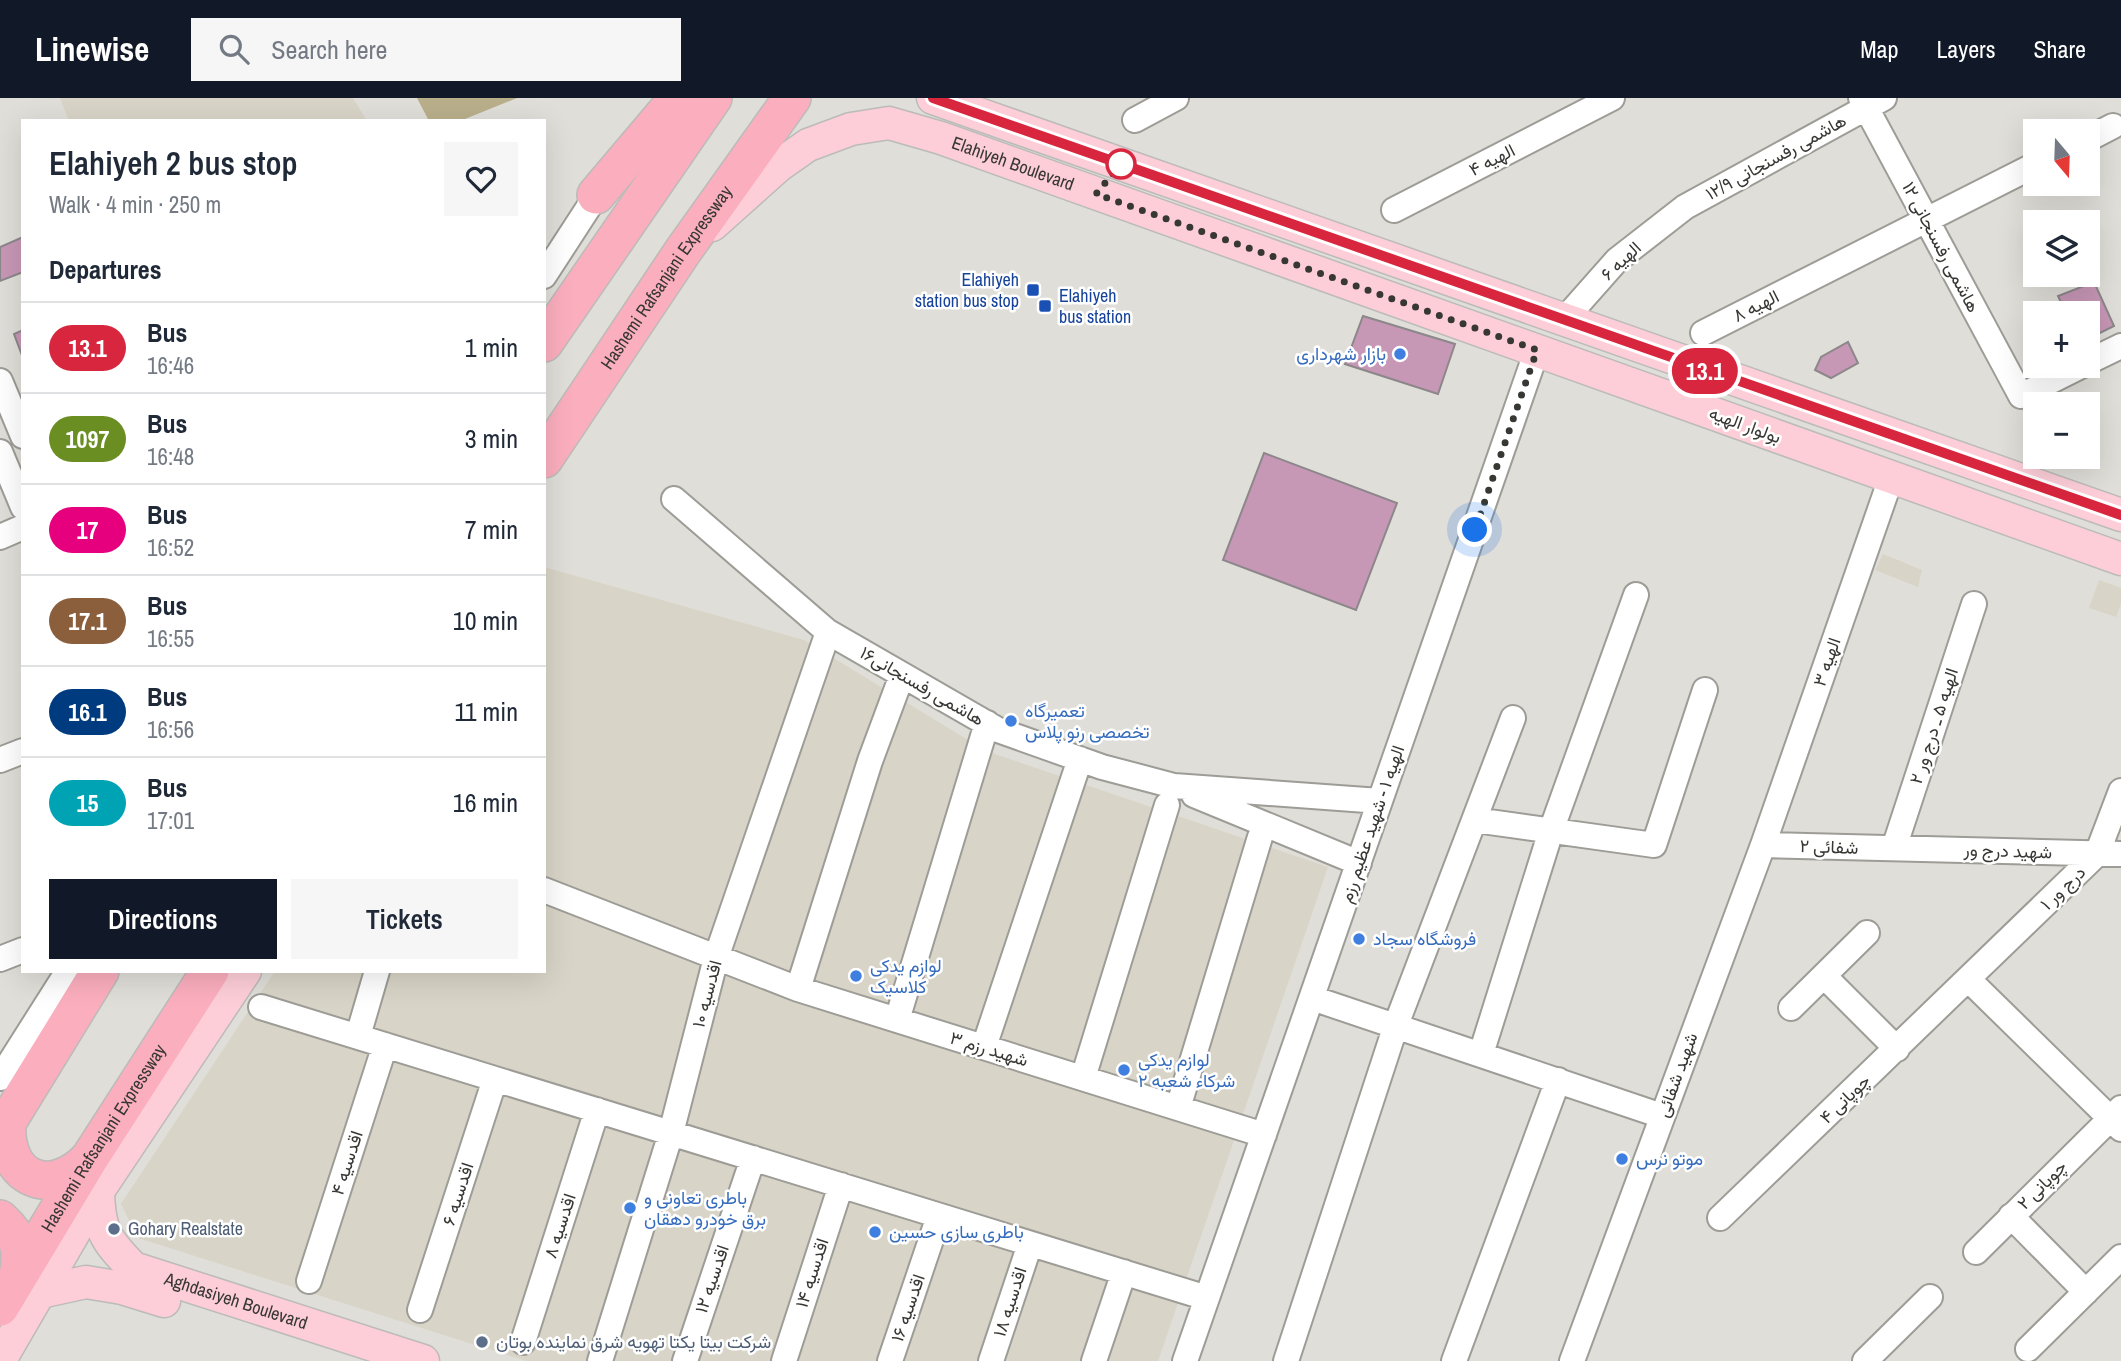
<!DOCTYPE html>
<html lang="en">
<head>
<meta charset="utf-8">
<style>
  body { margin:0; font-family:"Archivo Narrow",Vazirmatn,sans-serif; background:#f6f6f7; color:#1f2937; height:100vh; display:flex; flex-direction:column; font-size:26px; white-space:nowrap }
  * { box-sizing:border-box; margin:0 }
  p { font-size:23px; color:#747a83 }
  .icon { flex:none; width:38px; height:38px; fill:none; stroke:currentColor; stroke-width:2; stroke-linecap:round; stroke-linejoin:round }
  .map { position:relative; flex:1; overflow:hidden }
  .side { position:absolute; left:21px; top:21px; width:525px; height:854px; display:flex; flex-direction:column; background:#fff; border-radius:0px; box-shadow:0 7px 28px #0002 }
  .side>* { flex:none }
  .badge { padding:0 14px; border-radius:23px; font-size:24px; line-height:46px }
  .needle { width:46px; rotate:161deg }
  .controls { position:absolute; left:2023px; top:21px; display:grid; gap:14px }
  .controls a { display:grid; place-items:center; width:77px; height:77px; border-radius:0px; background:#fff; box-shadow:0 7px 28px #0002; font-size:35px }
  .you { position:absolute; width:35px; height:35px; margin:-18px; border:5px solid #fff; border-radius:50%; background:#1a73e8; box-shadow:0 0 0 10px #1a73e833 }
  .map>.badge { position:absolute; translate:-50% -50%; box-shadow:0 0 0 4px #fff }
  h2 { padding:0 28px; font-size:26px; line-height:63px }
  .round { display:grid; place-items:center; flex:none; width:74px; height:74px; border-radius:0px; background:#f6f6f7 }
  .summary { display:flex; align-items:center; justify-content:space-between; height:119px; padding:0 28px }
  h1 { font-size:33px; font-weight:600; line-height:52px }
  .button { display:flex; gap:14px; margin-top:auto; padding:14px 28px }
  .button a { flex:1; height:80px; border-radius:0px; background:#111827; color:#fff; font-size:28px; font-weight:600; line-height:80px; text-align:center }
  .button a+a { background:#f6f6f7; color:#1f2937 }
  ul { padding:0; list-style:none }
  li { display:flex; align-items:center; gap:21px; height:91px; padding:0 28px; border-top:2px solid #e0e1e3 }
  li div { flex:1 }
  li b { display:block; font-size:26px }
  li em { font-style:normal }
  li .badge { min-width:77px; font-weight:700; text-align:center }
  header { display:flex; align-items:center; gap:42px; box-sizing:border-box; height:98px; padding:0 35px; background:#111827; color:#fff }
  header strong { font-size:33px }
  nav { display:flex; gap:38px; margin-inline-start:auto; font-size:24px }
  .search { width:490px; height:63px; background:#f6f6f7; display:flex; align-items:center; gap:18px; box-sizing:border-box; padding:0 24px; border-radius:0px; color:#747a83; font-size:26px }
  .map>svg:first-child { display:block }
  .built { fill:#d8d4c7 }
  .green { fill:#b9af8b }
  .building { fill:#c797b6; stroke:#8c878a; stroke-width:2 }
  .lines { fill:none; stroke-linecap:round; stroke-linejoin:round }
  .minor-casing { stroke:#9d9c96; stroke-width:28 }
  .major-casing { stroke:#bbbbba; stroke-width:35 }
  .highway-casing { stroke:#bbbbba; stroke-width:40 }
  .minor { stroke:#fff; stroke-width:24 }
  .major { stroke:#fdced8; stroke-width:32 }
  .highway { stroke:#fbaebe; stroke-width:37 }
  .line-casing { stroke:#fff; stroke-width:16 }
  .line { stroke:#d7263d; stroke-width:10 }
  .walk { stroke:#373734; stroke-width:7; stroke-dasharray:0 12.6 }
  .stop-dot { fill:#fff; stroke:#d7263d; stroke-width:3.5 }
  .transit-dot { fill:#1a4fb4; stroke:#fff; stroke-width:2.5 }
  .shop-dot { fill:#3f7fe0; stroke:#fff; stroke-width:2.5 }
  .service-dot { fill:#5c6f8a; stroke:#fff; stroke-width:2.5 }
  .labels { text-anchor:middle; stroke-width:5; stroke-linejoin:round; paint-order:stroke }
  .street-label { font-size:18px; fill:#373734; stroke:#fff }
  .transit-label { font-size:18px; fill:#164399; stroke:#fff; text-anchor:end }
  .shop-label { font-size:18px; fill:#366cbe; stroke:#fff; text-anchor:start }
  .service-label { font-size:18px; fill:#4e5e75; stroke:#fff; text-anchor:start }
</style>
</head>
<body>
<header>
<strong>Linewise</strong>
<div class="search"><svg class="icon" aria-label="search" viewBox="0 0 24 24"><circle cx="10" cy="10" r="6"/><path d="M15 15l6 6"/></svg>Search here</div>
<nav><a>Map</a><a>Layers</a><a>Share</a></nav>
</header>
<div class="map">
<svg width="2121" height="1263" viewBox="0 0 2121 1263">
  <rect width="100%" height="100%" fill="#e0ded8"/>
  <path class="built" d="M60,0h293l14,23h-298z
    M1883,456l39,16 -4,17 -43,-17z
    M544,469l260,73 182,111 342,116 -170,494h-632l-388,-123 -17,-34 154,-233h269z
    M2099,482l22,8v15l-5,14 -27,-9z"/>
  <path class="green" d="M417,0h100l-57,23h-31z"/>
  <path class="building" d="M23,139v35l-23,9v-34z
    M2094,184l20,44 -26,13v-26h-22l-8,-17z
    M1363,218l92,28 -17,50 -93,-30z
    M23,232v28l-9,-24z
    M1848,244l10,21 -27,15 -16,-8 6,-13z
    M1264,355l133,50 -41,107 -133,-50z"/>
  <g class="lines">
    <g class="minor-casing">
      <path id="minor" d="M1861,0l160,298 60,-30
        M1135,22l41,-22
        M2088,41l25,-13
        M1394,112l218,-112
        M544,178l61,-94
        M1563,223l54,-61 68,-53 199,-109
        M1703,235l332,-168
        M2088,264l33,-16
        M0,283l23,55
        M0,354l23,55
        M674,401l154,133 170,98 104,37 72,19 206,15
        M0,439l23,-10
        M0,662l23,-9
        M1194,697l165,68
        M1475,722l179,25 51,-155
        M1763,747l358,9
        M1894,750l80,-244
        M544,792l254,99 466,146
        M0,861l23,-9
        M1824,878l73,73
        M1969,882l152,149
        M798,891l72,-228 32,-86
        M1312,900l350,118
        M261,909l946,291
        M1791,910l76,-75
        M897,922l90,-297
        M358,938l19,-65
        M984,949l96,-288
        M1481,956l70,-223 85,-236
        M0,980l68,-107
        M1083,980l84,-273
        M1178,1010l82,-271
        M2011,1118l75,76
        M1720,1120l377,-364 24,-63
        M1976,1154l145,-144
        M309,1183l76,-236
        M420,1212l75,-231
        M523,1244l74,-232
        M2028,1251l93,-92
        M600,1263l71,-228 45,-175 112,-326
        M685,1263l68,-203
        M784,1263l57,-176
        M890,1263l49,-145
        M991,1263l39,-117
        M1094,1263l30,-89
        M1185,1263l352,-1011
        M1286,1263l110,-336 117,-307
        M1454,1263l104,-281
        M1572,1263l191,-516 128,-367
        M1865,1263l65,-64"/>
    </g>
    <g class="major-casing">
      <g id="major">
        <path d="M933,0l1188,417"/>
        <path id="s1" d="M712,127l66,-59 30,-21 43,-16 38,-6 52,15 1180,421"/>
        <path id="s2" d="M98,1093c1,41 8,49 35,77l290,93"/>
        <path d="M40,1194l46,-10 36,6 42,13"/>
        <path d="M0,1262l98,-169 147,-220"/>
      </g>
    </g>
    <g class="highway-casing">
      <g id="highway">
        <path d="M596,97l82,-97"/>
        <path d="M544,245l169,-245"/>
        <path id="s3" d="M544,361l139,-208 109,-153"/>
        <path d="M7,1024c-4,55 41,78 81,38"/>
        <path d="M0,1036l100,-163"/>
        <path d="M0,1121c20,18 23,31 18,57"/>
        <path id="s4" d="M0,1209l89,-148 121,-188"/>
      </g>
    </g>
    <use href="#minor" class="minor"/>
    <use href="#major" class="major"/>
    <use href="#highway" class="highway"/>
  </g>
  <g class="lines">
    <g class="line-casing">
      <path id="line" d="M933,0l1188,417"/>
    </g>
    <use href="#line" class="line"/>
    <path class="walk" d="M1121,66l-25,30 441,156 -62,180"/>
  </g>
  <circle class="stop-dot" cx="1121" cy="66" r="14"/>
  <g class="transit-dot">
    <rect x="1026" y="185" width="14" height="14" rx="3.5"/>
    <rect x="1038" y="201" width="14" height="14" rx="3.5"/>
  </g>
  <g class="shop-dot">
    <circle cx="1400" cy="256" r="7"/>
    <circle cx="1011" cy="623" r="7"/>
    <circle cx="1359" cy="841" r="7"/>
    <circle cx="856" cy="878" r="7"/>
    <circle cx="1124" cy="972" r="7"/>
    <circle cx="1622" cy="1061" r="7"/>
    <circle cx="630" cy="1110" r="7"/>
    <circle cx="875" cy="1134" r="7"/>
  </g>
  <g class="service-dot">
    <circle cx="114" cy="1131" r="7"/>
    <circle cx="482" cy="1244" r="7"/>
  </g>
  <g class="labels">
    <g class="street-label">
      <text transform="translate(1776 59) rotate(-29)" y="6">هاشمی رفسنجانی ۱۲/۹</text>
      <text transform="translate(1492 62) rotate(-27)" y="6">الهیه ۴</text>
      <text dy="6" stroke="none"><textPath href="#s1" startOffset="340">Elahiyeh Boulevard</textPath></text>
      <text transform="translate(1941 149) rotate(62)" y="6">هاشمی رفسنجانی ۱۲</text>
      <text transform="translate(1621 163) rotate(-43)" y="6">الهیه ۶</text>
      <text dy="6" stroke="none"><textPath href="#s3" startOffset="219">Hashemi Rafsanjani Expressway</textPath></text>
      <text transform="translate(1756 208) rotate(-27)" y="6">الهیه ۸</text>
      <text transform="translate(1745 327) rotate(20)" y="6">بولوار الهیه</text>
      <text transform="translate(1827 564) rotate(-71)" y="6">الهیه ۳</text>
      <text transform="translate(922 588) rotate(30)" y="6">هاشمی رفسنجانی۱۶</text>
      <text transform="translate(1934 628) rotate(-72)" y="6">الهیه ۵ ـ درج ور ۲</text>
      <text transform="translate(1372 726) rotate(-71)" y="6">الهیه ۱ - شهید عظیم رزم</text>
      <text transform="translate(1829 749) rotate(2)" y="6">شفائی ۲</text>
      <text transform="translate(2008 753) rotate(2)" y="6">شهید درج ور</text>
      <text transform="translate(2063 790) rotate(-44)" y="6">درج ور ۱</text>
      <text transform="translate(707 896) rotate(-75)" y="6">اقدسیه ۱۰</text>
      <text transform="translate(989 951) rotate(17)" y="6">شهید رزم ۳</text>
      <text transform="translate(1677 977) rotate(-70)" y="6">شهید شفائی</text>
      <text transform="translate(1845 1001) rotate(-44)" y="6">چوپانی ۴</text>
      <text dy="6" stroke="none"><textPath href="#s4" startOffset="198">Hashemi Rafsanjani Expressway</textPath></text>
      <text transform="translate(347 1065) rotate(-72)" y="6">اقدسیه ۴</text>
      <text transform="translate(2042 1087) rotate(-45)" y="6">چوپانی ۲</text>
      <text transform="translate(458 1096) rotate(-72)" y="6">اقدسیه ۶</text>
      <text transform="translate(560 1128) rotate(-72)" y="6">اقدسیه ۸</text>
      <text transform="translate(812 1175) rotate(-72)" y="6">اقدسیه ۱۴</text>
      <text transform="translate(712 1181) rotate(-71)" y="6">اقدسیه ۱۲</text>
      <text dy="6" stroke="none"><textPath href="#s2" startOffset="196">Aghdasiyeh Boulevard</textPath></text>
      <text transform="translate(1010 1204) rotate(-72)" y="6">اقدسیه ۱۸</text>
      <text transform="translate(908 1210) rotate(-71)" y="6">اقدسیه ۱۶</text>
    </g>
    <g class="transit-label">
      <text x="1019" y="188">Elahiyeh<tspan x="1019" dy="21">station bus stop</tspan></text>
      <text x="1059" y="204" text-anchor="start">Elahiyeh<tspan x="1059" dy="21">bus station</tspan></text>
    </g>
    <g class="shop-label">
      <text x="1386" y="262" text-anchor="end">بازار شهرداری</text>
      <text x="1025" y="619">تعمیرگاه<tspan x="1025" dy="21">تخصصی رنو پلاس</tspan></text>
      <text x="1373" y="847">فروشگاه سجاد</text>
      <text x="870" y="874">لوازم یدکی<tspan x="870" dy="21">کلاسیک</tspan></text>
      <text x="1138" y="968">لوازم یدکی<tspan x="1138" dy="21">شرکاء شعبه ۲</tspan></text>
      <text x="1636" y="1067">موتو نرس</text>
      <text x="644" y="1106">باطری تعاونی و<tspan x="644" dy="21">برق خودرو دهقان</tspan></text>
      <text x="889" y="1140">باطری سازی حسین</text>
    </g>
    <g class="service-label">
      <text x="128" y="1137">Gohary Realstate</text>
      <text x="496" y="1250">شرکت بیتا یکتا تهویه شرق نماینده بوتان</text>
    </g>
  </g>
</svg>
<div class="controls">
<a><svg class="needle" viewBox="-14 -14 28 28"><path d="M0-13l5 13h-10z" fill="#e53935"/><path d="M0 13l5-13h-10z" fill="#747a83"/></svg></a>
<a><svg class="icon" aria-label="layers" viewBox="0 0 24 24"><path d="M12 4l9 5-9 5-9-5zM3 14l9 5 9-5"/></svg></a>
<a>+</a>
<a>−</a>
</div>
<div class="you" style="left:1475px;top:432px"></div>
<b class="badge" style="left:1705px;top:273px;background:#d7263d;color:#fff">13.1</b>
<section class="side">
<div class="summary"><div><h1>Elahiyeh 2 bus stop</h1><p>Walk · 4 min · 250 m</p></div><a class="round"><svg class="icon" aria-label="heart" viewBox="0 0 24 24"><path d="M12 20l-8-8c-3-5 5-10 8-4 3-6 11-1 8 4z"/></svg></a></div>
<h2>Departures</h2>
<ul>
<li><span class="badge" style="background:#d7263d;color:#fff">13.1</span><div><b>Bus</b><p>16:46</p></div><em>1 min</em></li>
<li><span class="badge" style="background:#6b8e23;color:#fff">1097</span><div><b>Bus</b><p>16:48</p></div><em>3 min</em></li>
<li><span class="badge" style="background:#e6007e;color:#fff">17</span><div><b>Bus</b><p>16:52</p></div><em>7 min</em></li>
<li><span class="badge" style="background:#8b5e3c;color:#fff">17.1</span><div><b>Bus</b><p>16:55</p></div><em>10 min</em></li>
<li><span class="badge" style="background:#003b80;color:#fff">16.1</span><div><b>Bus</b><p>16:56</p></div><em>11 min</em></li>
<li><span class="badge" style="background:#00a3b4;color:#fff">15</span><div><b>Bus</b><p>17:01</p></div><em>16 min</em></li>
</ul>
<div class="button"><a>Directions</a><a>Tickets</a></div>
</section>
</div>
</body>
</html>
